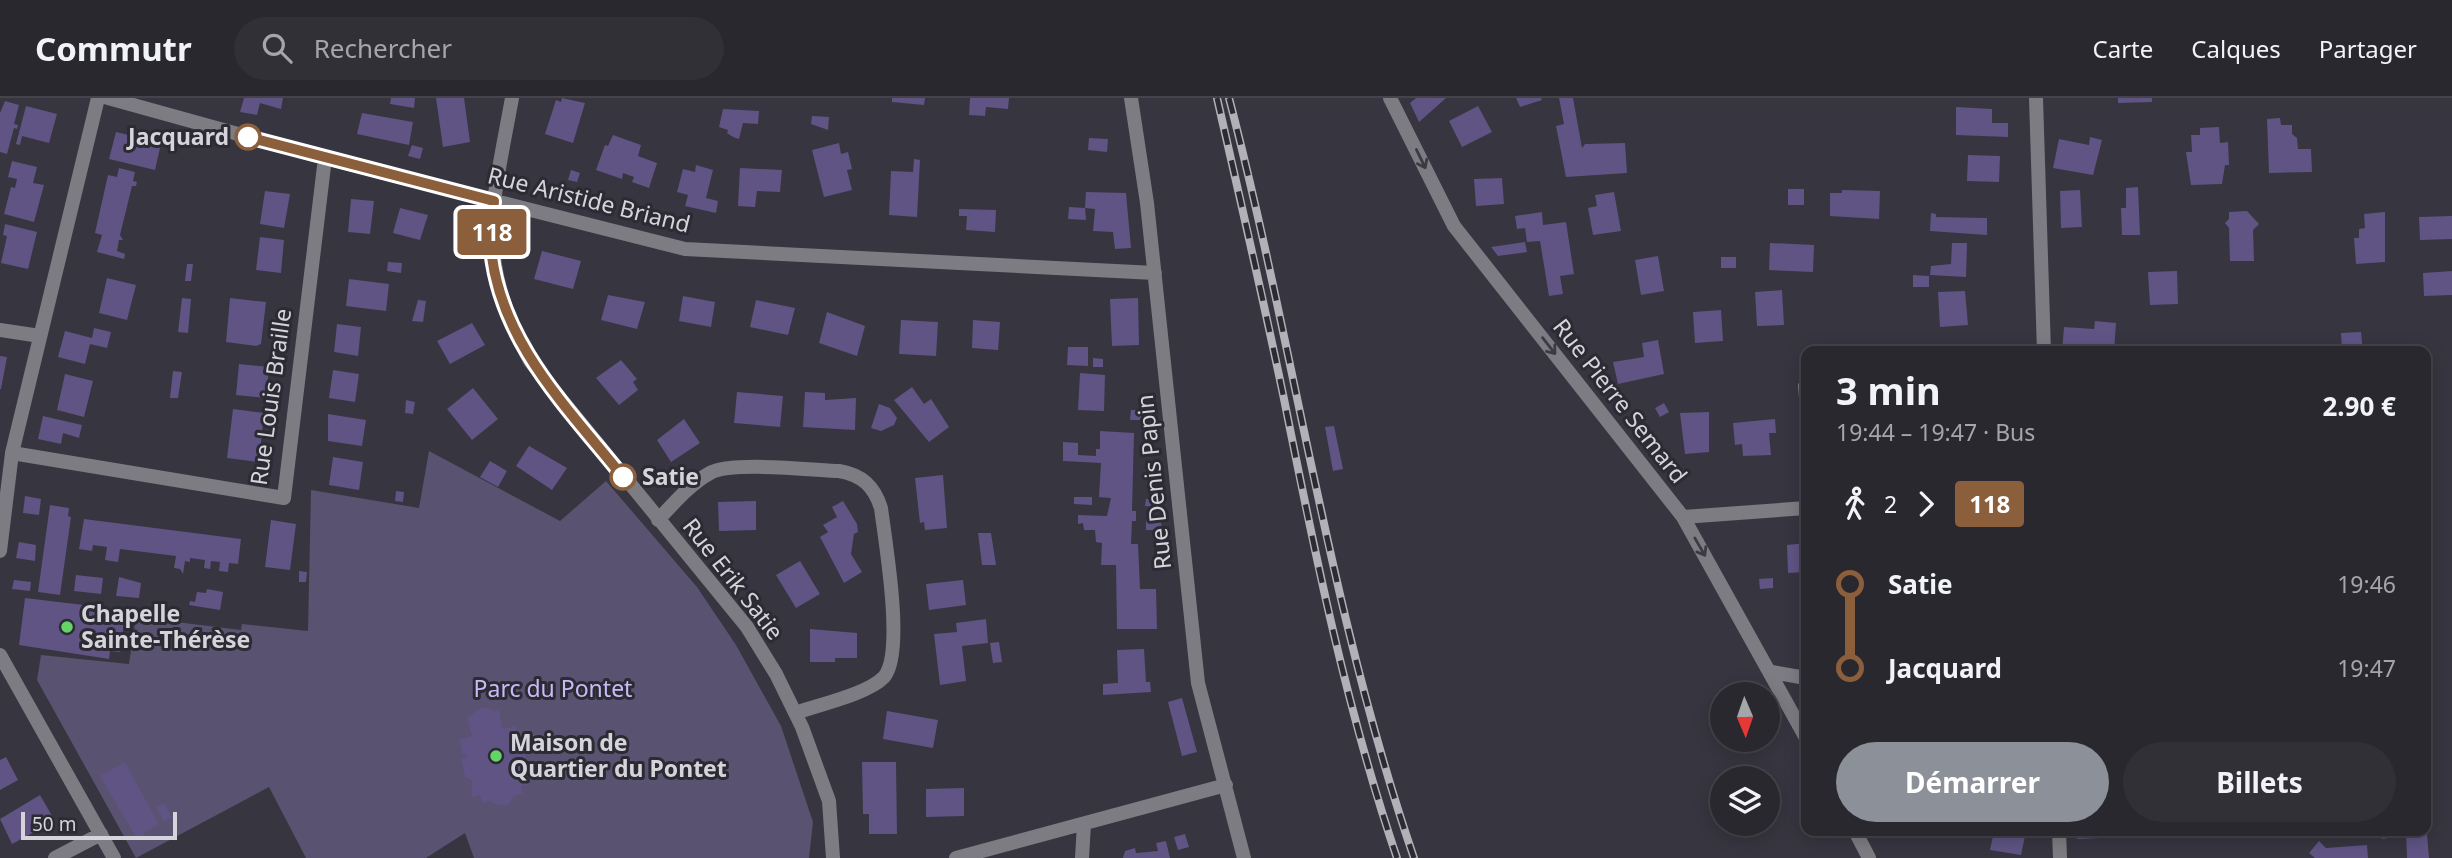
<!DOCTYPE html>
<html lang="fr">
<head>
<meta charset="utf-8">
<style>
  body { margin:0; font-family:"Noto Sans",sans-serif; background:#313037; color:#f1f3f6; height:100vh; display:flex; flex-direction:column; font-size:26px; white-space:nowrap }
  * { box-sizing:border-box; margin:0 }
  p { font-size:23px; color:#a5a6aa }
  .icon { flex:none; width:38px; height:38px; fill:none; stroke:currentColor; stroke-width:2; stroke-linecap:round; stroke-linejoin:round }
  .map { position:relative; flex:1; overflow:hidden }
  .panel { position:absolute; left:1801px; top:248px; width:630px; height:490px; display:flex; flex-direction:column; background:#29282f; border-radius:14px; box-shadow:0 4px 18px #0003,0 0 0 2px #45444b }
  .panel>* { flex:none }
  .badge { padding:0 14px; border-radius:5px; font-size:24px; line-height:46px }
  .needle { width:46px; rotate:178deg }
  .controls { position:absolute; left:1710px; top:584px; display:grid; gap:14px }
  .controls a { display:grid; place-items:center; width:70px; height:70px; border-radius:50%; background:#29282f; box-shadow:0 4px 18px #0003,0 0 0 2px #45444b; font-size:35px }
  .scale { position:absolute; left:21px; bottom:18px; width:156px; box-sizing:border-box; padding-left:7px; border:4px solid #d5d4da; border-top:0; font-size:19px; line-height:24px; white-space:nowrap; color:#d5d4da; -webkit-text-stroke:5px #2c2b34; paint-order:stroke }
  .map>.badge { position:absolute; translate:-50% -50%; box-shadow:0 0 0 4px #fff }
  .legs { display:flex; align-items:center; gap:10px; height:77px; padding:0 35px; font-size:23px }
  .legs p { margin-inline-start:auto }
  .head { display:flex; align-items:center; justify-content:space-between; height:119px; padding:0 35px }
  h1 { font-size:38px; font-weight:700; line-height:52px }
  .button { display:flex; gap:14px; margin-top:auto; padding:14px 35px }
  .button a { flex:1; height:80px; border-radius:42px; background:#8c9099; color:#fff; font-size:28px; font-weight:700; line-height:80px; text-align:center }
  .button a+a { background:#313037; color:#f1f3f6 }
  ul { padding:0 35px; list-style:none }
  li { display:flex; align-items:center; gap:24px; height:84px; font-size:26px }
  li i { display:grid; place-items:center; width:10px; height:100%; margin:0 9px; background:currentColor }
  li i::after { content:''; width:18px; height:18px; margin:-9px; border:5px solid; border-radius:50%; background:#29282f }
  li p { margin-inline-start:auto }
  li:first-child i { background:linear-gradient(#0000 50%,currentColor 0) }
  li:last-child i { background:linear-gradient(currentColor 50%,#0000 0) }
  header { display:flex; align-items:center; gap:42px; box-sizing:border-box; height:98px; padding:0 35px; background:#29282f; border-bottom:2px solid #45444b }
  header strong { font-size:33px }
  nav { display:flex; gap:38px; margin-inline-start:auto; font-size:24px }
  .search { width:490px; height:63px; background:#313037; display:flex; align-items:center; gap:18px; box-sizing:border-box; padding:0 24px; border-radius:38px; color:#a5a6aa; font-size:26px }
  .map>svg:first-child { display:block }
  .green { fill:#595270 }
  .building { fill:#5f5484 }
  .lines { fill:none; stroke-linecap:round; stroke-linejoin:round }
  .minor { stroke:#7d7c82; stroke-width:14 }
  .rail-casing { stroke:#b2b1b7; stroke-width:8 }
  .rail { stroke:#2c2b34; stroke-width:5; stroke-dasharray:16; stroke-linecap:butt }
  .oneway { stroke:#3c3b44 }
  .line-1-casing { stroke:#fff; stroke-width:16 }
  .line-1 { stroke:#8b5e3c; stroke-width:10 }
  .stop-1-dot { fill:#fff; stroke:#8b5e3c; stroke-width:3.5 }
  .poi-dot { fill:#65d467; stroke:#2c2b34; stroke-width:2.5 }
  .labels { text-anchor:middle; stroke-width:6; stroke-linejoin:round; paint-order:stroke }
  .stop-label { font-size:23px; font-weight:bold; fill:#d5d4da; stroke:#2c2b34; text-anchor:end }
  .street-label { font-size:23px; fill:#d5d4da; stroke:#2c2b34 }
  .poi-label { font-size:23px; font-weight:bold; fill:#d5d4da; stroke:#2c2b34; text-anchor:start }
  .park-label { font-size:23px; fill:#c7baf8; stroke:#2c2b34 }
</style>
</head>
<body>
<header>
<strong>Commutr</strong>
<div class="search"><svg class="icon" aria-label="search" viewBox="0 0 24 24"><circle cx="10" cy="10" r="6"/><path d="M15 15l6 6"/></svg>Rechercher</div>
<nav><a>Carte</a><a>Calques</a><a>Partager</a></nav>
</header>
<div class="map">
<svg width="2452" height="760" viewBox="0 0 2452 760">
  <rect width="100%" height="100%" fill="#37353f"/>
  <path class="green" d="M429,353l131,70 46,-40 91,106 39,58 45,81 32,96 -4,36h-335l-9,-25 -39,25h-120l-37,-71 -133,71 -99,-178 4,-25 88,9 7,-47 105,13 1,-6 66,7 3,-141 108,18z"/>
  <path class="building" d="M244,0h39l-2,11 -21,-6 -3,12 -17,-3z
    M391,0h24l-1,10 -24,-4z
    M436,0h28l6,44 -27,5z
    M562,0l23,5 -12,40 -28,-9 11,-34 5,2z
    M892,0h33l-1,7 -32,-3z
    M970,0h39l-1,11 -22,-2 -1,9 -16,-1z
    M1416,0h30l-27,24 -9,-19z
    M1516,0h25l1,2 -22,7z
    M1559,0h14l9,50 3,-4 40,-1 2,30 -61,4 -10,-51 8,-2z
    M2118,0h34v4l-34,1z
    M5,3l14,4 -5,19 4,1 -1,4 -3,-1 -7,26 -7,-2v-39z
    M26,8l31,8 -8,29 -27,-7 -2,9 -4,-1z
    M1478,8l14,26 -30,15 -13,-26z
    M1956,9l36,2v14h16v14l-52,-2z
    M723,11l36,2 -1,13 -15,-1 -4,16 -6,-2 -6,-4 1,-3 -9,-3z
    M362,15l51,9 -4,23 -52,-11z
    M812,18l17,1 -1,13 -17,-6z
    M2280,20l1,7h11v9l5,4 1,11h13l1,23 -43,1 -2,-54z
    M2219,29l1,16 8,-1 1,23h-4l-3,19 -31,1 -5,-33h6l-1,-17h9v-7z
    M116,34l29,7v4l15,5 -5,22 -46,-11z
    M613,37l28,10 -3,11 19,7 -8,25 -17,-6 2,-5 -11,-4 -1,6 -26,-9 9,-25 3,1z
    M2090,39l12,3 -9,35 -40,-7 6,-29 30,6z
    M1089,40l19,1 -1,13 -19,-2z
    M839,45l2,11 7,-2 4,17 -5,1 5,20 -28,7 -12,-47z
    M412,47l11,3 -3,11 -12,-3z
    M1968,57l32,1 -1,26 -32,-1z
    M914,61l6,1 -3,57 -28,-2 2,-44 22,1z
    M12,63l25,6 -4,16 11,2 -10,37 -30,-8 7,-27 4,1 2,-9 -9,-2z
    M696,67l17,5 -7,28 12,3 -2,12 -31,-7 3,-11 -11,-3 6,-23 12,3z
    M119,70l16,4 -2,9 4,1 -1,4h-4l-12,49 3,5h-4l-2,11 8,3 -1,5 -27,-7 5,-17 -7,-2 13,-58 9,2z
    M740,70l42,2 -2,22 -23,-1 -2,16 -17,-1z
    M571,72l9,3 -3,9 -9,-2z
    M1502,80l2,26 -28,2 -2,-27z
    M2138,89l2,48h-18l-1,-27h5v-20z
    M1788,91h16v16h-16z
    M1842,92l38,1 -1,28 -49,-3v-23h12z
    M2080,92l2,37 -21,1 -1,-37z
    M265,93l25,3 -6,34 -24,-4z
    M1086,94l40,1 5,55 -16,1 -2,-17 -20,-1 2,-22 -10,-1 1,12 -18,-1 1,-12 16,1z
    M1614,94l7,39 -28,4 -5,-27 9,-2 -2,-11z
    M351,101l23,2 -4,33 -22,-2z
    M400,110l28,7 -8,25 -27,-7z
    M959,111l37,1 -1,22 -29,-2 1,-14h-8z
    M2247,113l12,13 -6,6 1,31h-24l-1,-33 -4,-5 4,-4v-7z
    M1542,114l1,13 23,-3 8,52 -14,2 3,18 -14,2 -9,-55 -13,1 -2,-14 -8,1 -2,-13z
    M2385,114v50l-29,2 -2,-26h5v-9l6,-1 -1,-14z
    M1931,115l5,1v3l51,1v17l-57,-4z
    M2452,118v23l-32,1 -1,-23z
    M5,126l32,8 -9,37 -27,-6 6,-27 -4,-1z
    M260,139l24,3 -3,33 -25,-3z
    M1525,144l2,10 -29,4 -7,-9z
    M1770,145l44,2 -1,27 -44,-2z
    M1952,145h15l-1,34 -36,-2 1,-9 20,-2z
    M542,153l39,10 -8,28 -39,-10z
    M1658,158l6,35 -23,4 -6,-35z
    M1721,159h15v11h-15z
    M388,164l14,1 -1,10 -14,-2z
    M187,166h6l-2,17h-6z
    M2177,173l1,33 -28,1 -2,-33z
    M2452,173v24l-28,1 -1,-23z
    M1913,177l16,1v11h-16z
    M107,180l29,7 -9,35 -28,-7z
    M349,181l40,5 -3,27 -40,-5z
    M1782,192l2,35 -27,1 -2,-34z
    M1965,193l3,34 -28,2 -2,-35z
    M608,197l37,7 -8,27 -36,-9z
    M683,198l32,6 -4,25 -32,-6z
    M182,200l9,1 -3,34 -10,-1z
    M230,200l36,4 -5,42 -5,2 -30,-4z
    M1138,200l1,47 -27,1 -2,-47z
    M418,202l8,1 -3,21 -11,-1z
    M756,202l39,8 -7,27 -38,-8z
    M1721,212l2,31 -28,2 -2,-31z
    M827,214l38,14 -8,30 -38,-13z
    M901,222l37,2 -2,34 -37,-2z
    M973,222l27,2 -2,28 -26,-2z
    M2095,223l21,2 -2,29h-52l2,-25 30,2z
    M472,225l13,22 -35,19 -13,-23z
    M337,226l24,3 -3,29 -24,-4z
    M94,230l17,4 -4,16 -17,-4 -5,20 -27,-7 7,-26 27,7z
    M2361,234l2,20h-21l-1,-19z
    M1658,242l6,34 -46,10 -5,-22 31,-5 -2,-14z
    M1068,249h20v19l-21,-1z
    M0,258l7,1 -6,32h-1z
    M1093,260l10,1v8h-10z
    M621,262l16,19 -4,3 5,8 -19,15 -23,-27z
    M239,266l30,3 -3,31 -30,-3z
    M333,272l26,4 -4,28 -26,-4z
    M173,273l9,1 -4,26h-8z
    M1080,275l25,2 -1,36 -26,-1z
    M65,276l28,7 -9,36 -27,-7z
    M912,289l12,17 7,-5 18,28 -20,15 -35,-42z
    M473,290l25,31 -26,21 -25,-31z
    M737,294l46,4 -3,31 -46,-4z
    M805,294l20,1v7l31,-2 -1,32 -52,-3z
    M2426,295h3l1,19h-4z
    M406,302l9,2 -2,12 -8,-1z
    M1664,305l5,9 -9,5 -5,-9z
    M879,306l11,4 7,10 -3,7 -13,6 -10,-3z
    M233,311l31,4 -5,49 -32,-4z
    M1131,312l17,1 -1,9h-17z
    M1709,314v40l-24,2 -5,-41z
    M328,316l38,6 -4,26 -34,-5z
    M43,318l39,9 -3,13 -16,-5 -2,11 -23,-5z
    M684,321l16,24 -29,19 -14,-22z
    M1775,321l1,14h-7l2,22 -28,1 -1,-12 -7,1 -2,-22z
    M1334,328l9,43 -10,2 -8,-44z
    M1100,333l34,2 -2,78h4v10h-4l-1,23h7l2,45h16l1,40h-40l-1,-64h-15l1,-22 -6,-1 -1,-12h-11l-1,-7 -5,1v-9l29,1 4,-18 -12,-1 2,-34 -38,-2v-19l15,1v12l18,1v-7h4z
    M529,348l38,22 -15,22 -36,-24z
    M333,359l30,5 -4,28 -30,-5z
    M490,363l17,10 -9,16 -18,-10z
    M943,377l4,53 -22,2 -1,-8 -4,1 -5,-45z
    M396,393l8,1 -1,10 -8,-1z
    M25,398l16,3 -2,16 -16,-2z
    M1074,399h18v8l-18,-1z
    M1146,401h13l1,8 -15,-1z
    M756,403v29l-37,1 -1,-29z
    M843,403l14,23 1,8 -4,2 -3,20 11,18 -18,11 -24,-46 8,-5 -5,-7 14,-8 -5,-10z
    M50,407l19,3 -1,8 3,1 -11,78 -22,-3z
    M84,421l157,20 -3,25 -9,-1 -1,9 -9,-1 1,-9 -9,-1 -1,8 -6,-1 1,-8 -15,-2v4l-5,-1 -2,13 -3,-5 -6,-1 2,-12 -56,-7 -2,13 -13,-2 2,-13 -14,-2 -1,6 -13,-2z
    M271,422l25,4 -6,46 -25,-3z
    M1146,423l15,1 1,8h-16z
    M978,435h13l5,32h-14z
    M19,444l17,3 -1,16 -19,-3z
    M1806,445v29l-18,1 -1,-28z
    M800,463l20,33 -24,14 -20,-33z
    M299,473l8,1 -1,10h-7z
    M76,477l27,3 -2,16 -27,-3z
    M119,479l22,6 -2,15 -23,-2z
    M1773,480v10l-13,1 -1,-10z
    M14,482l17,2 -1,9 -18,-2z
    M963,482l3,25 -37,5 -3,-26z
    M207,491l16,3 -3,18 -31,-5 1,-4 5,1 2,-10 9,1z
    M25,500l101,12 -6,42 -10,-1 -1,8 -90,-14z
    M986,521l2,24 -26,3 4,35 -26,4 -6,-51 23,-2 -1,-9z
    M810,531l47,4v25h-22v4h-25z
    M999,544l3,20 -9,1 -3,-20z
    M1144,551l2,33h4l1,10 -48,3v-11l15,-1 -1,-33z
    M1182,600l15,54 -15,4 -14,-54z
    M482,609l10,2 1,3 6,-2 4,19 12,-3 4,17h-3v3l7,-1 4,18 -5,7 6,14 -7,2 2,7 -9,3 -6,9 -8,-1 1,3 -11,-6 -8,2 -2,-8 -8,2v-16l-7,-4 -4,-18 6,-1 -1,-4 -3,1 -4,-16 13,-3 -5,-18z
    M887,613l51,9 -5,28 -50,-9z
    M6,659l12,23 -18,10v-30z
    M125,664l34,62 -15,9 2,4 -8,4 -38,-65z
    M862,664h34l1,72h-28v-20h-6z
    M964,690v28l-38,1v-28z
    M40,697l15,26 -43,23 -12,-25z
    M164,705l8,14 -8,5 -8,-15z
    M2426,724l3,36h-22l-1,-27h20z
    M1994,733h32l-5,24 -31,-5z
    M2076,733h75v5l-74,3z
    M2382,733h19l1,5 -20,3z
    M1185,736l4,13 -11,3 -4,-13z
    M1166,743l4,17h-47l2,-7 10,-3 1,5 22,-2 -2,-8z
    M2319,743l7,7 41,-3 1,13h-53l-6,-5z"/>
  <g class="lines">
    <path class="minor" d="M108,0l217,60 360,91 470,24
      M512,0c-20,111 -38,158 18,263l217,266 29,47 26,53 27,74 4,57
      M1131,0l16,105 51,480 46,175
      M1390,0l64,128 229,291 123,221
      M2036,0l8,254
      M0,232l40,6
      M1805,288l1,12
      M12,355l272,45 41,-340
      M1683,419l123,-9
      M658,422c16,-17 32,-36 52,-47 21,-12 102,-3 129,-2 23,4 35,15 42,37 4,33 24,145 3,169 -16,17 -66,28 -89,36
      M0,453l12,-98 86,-355
      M0,557l114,203
      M1772,574l34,6
      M1855,733l14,27
      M2059,733l1,27
      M55,760l46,-24
      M956,760l270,-73
      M1082,760l2,-34"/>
    <g class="rail-casing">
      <path id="rail" d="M1217,0c23,100 46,200 67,301 31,155 62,309 113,459
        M1229,0c66,253 100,512 185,760"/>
    </g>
    <use href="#rail" class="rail"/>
  </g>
  <defs><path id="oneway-shaft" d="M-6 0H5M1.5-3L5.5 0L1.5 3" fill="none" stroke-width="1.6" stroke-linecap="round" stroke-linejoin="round" transform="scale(1.75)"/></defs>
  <g class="oneway">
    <use href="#oneway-shaft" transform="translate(1421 61) rotate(64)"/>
    <use href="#oneway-shaft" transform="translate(1549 248) rotate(52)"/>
    <use href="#oneway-shaft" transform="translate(1700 449) rotate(60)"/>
  </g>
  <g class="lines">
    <g class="line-1-casing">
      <path id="line-1" d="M248,39l246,64c-1,15 -4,32 -3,48 9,93 76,158 132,228"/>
    </g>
    <use href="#line-1" class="line-1"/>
  </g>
  <g class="stop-1-dot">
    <circle cx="248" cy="39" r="12"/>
    <circle cx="623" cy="379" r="12"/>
  </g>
  <g class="poi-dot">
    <circle cx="67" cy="529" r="7"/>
    <circle cx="496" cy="658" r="7"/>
  </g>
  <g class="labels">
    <g class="stop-label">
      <text x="229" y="47">Jacquard</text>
      <text x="642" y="387" text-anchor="start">Satie</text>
    </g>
    <g class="street-label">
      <text transform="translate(589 102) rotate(14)" y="8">Rue Aristide Briand</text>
      <text transform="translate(271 299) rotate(-82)" y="8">Rue Louis Braille</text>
      <text transform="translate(1620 303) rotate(52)" y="8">Rue Pierre Semard</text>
      <text transform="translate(1154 384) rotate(-96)" y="8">Rue Denis Papin</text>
      <text transform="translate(733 481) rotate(52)" y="8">Rue Erik Satie</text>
    </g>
    <g class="poi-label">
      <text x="81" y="524">Chapelle<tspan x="81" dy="26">Sainte-Thérèse</tspan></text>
      <text x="510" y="653">Maison de<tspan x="510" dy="26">Quartier du Pontet</tspan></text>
    </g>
    <g class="park-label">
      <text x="553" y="599">Parc du Pontet</text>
    </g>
  </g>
</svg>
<div class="controls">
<a><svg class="needle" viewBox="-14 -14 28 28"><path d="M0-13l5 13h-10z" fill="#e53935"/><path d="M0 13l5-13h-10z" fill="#a5a6aa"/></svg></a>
<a><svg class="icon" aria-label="layers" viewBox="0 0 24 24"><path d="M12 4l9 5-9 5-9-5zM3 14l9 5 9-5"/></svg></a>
</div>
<div class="scale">50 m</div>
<b class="badge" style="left:492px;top:134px;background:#8b5e3c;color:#fff">118</b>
<section class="panel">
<div class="head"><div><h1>3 min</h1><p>19:44 – 19:47 · Bus</p></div><b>2.90 €</b></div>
<div class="legs"><svg class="icon" aria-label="walk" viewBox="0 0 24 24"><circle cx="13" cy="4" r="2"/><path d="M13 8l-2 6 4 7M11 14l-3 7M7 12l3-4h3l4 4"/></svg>2<svg class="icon" aria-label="forward" viewBox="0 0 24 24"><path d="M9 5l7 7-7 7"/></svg><b class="badge" style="background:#8b5e3c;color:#fff">118</b></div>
<ul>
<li><i style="color:#8b5e3c"></i><b>Satie</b><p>19:46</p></li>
<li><i style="color:#8b5e3c"></i><b>Jacquard</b><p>19:47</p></li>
</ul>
<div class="button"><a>Démarrer</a><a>Billets</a></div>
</section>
</div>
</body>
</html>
